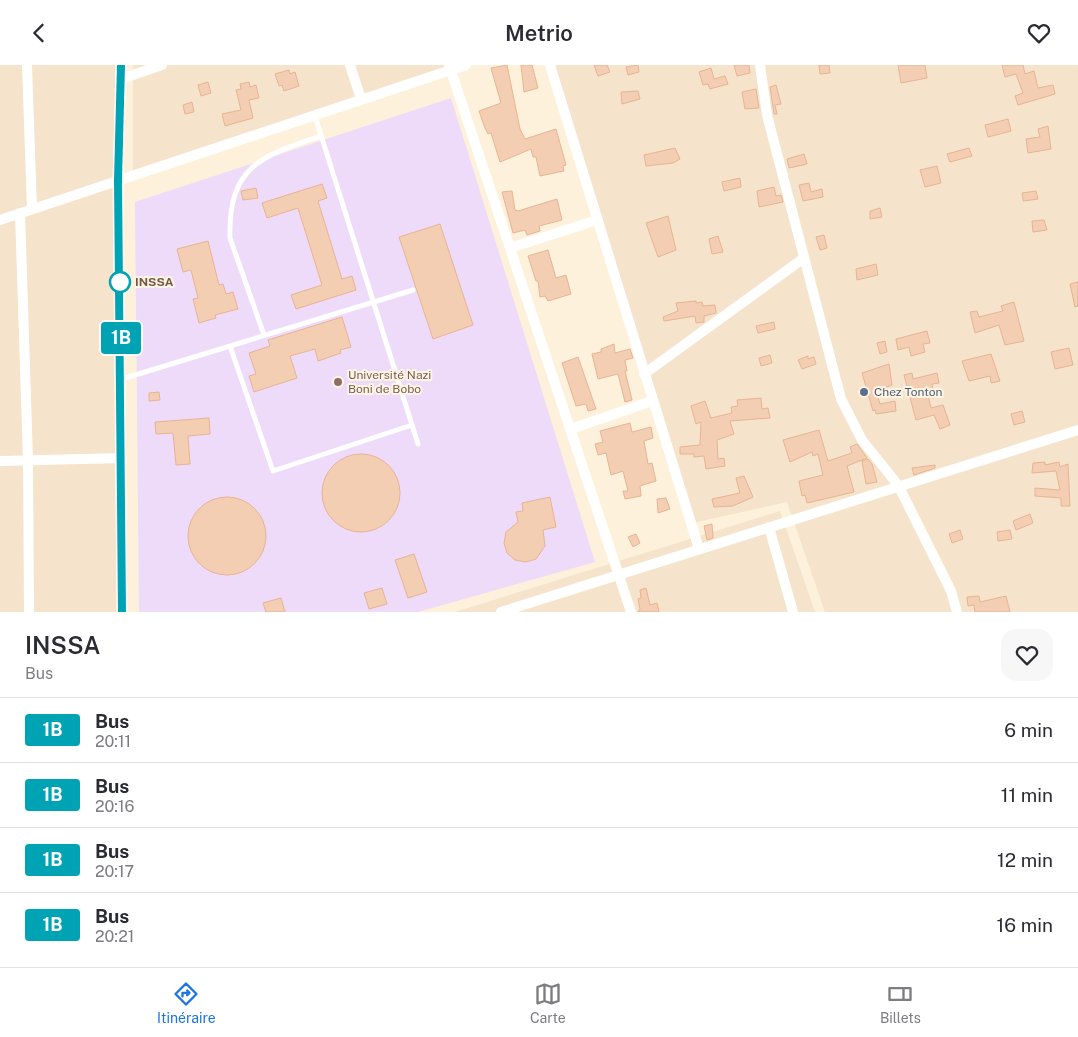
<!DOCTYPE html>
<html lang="fr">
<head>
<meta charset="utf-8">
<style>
  body { margin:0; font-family:"Public Sans",sans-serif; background:#f7f7f7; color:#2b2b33; height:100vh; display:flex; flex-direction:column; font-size:19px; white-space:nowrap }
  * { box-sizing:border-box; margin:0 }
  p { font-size:16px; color:#7c7c81 }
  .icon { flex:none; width:28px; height:28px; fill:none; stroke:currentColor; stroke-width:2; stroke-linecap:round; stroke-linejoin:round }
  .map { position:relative; height:547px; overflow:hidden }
  .details { display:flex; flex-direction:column; background:#fff; flex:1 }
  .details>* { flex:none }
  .badge { padding:0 10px; border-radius:4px; font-size:18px; line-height:32px }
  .map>.badge { position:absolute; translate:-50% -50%; box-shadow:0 0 0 2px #fff }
  .round { display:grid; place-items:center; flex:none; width:52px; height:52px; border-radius:15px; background:#f7f7f7 }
  .overview { display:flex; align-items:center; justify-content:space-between; height:85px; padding:0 25px }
  h1 { font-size:24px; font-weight:600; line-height:38px }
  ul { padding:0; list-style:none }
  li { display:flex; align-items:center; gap:15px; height:65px; padding:0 25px; border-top:1px solid #e1e1e2 }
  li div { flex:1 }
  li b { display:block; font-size:19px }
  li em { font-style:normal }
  li .badge { min-width:55px; font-weight:700; text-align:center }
  header { display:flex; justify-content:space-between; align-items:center; height:65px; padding:0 25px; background:#fff; font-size:22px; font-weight:600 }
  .menu { display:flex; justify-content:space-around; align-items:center; height:70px; border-top:1px solid #e1e1e2; background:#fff; font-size:14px; color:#7c7c81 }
  .menu a { display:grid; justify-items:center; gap:2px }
  .menu .active { color:#1a73e8 }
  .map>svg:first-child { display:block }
  .residential { fill:#f5e3cb }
  .education { fill:#eedaf9 }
  .building { fill:#f4ceb3; stroke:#e7b492 }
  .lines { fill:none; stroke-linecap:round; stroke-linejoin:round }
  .service { stroke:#fff; stroke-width:5 }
  .minor { stroke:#fff; stroke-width:10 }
  .line-casing { stroke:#fff; stroke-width:11 }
  .line { stroke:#00a3b4; stroke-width:8 }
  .stop-dot { fill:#fff; stroke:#00a3b4; stroke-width:2.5 }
  .education-dot { fill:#8d6e63; stroke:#fff5e4; stroke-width:2 }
  .service-dot { fill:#5c6f8a; stroke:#fff5e4; stroke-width:2 }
  .labels { text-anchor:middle; stroke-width:4; stroke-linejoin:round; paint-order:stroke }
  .stop-label { font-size:12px; font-weight:bold; fill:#735645; stroke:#fff5e4; text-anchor:start }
  .education-label { font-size:12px; fill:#785e54; stroke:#fff5e4; text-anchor:start }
  .service-label { font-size:12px; fill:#4e5e75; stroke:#fff5e4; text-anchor:start }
</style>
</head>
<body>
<header><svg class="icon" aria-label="back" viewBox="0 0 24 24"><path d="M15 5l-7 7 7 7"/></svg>Metrio<svg class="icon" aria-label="heart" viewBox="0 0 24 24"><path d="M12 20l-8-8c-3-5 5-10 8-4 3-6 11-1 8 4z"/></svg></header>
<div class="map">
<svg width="1078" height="547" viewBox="0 0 1078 547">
  <rect width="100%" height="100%" fill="#fdf1dc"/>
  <path class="residential" d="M0,0h115l3,547h-118z
    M133,0h319l-319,105z
    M555,0h523v547h-253l-38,-110 -94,21z
    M780,446l35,101h-360z"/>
  <path class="education" d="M451,33l144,464 -177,50h-279l-4,-410z"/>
  <path class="building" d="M507,0l13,64 5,10 31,-10 10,36 -3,1 1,5 -24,5 -4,-19h-3l-2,-8 -31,13 -9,-29 -3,1 -3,-6 -6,-17 22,-8 -10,-35z
    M521,0h11l6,23 -14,4z
    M594,0h13l3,7 -12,4z
    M638,0l1,7 -11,3 -2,-8z
    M734,0h15l1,8 -13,3z
    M819,0h10l1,8 -10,1z
    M898,0h27l2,13 -26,5z
    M1002,0h21l2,9 9,-3 4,17 15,-3 2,9 -37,11 -3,-9 8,-3 -7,-19 -11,3z
    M711,3l3,11 11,-3 3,8 -18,5 -2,-5 -5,1 -4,-13z
    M289,5l1,4 5,-2 4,14 -15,5 -2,-6 -3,1 -4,-12z
    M208,17l3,11 -10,3 -3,-11z
    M249,17l1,5 6,-2 3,13 -10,2 4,18 -28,8 -3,-12 19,-4 -5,-20 5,-1 -1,-5z
    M776,20l5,19 -6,1 2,9h-3l-4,-27z
    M756,24l3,19 -14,1 -3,-17z
    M638,26l2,8 -18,5 -1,-12z
    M192,37l2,10 -9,2 -2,-9z
    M1008,54l3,12 -23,6 -3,-12z
    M1048,61l3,23 -23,4 -2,-14 14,-2 -2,-8z
    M675,83l5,11 -7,4 -27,3 -2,-11z
    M969,83l3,8 -22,6 -3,-8z
    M804,89l3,10 -18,4 -2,-9z
    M937,101l4,17 -16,4 -5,-17z
    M740,113l1,9 -17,4 -2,-9z
    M809,118l2,9 11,-3 1,8 -20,4 -4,-16z
    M322,119l5,14 -9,3 24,78 10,-3 4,14 -60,19 -5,-14 31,-10 -24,-77 -31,10 -5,-15z
    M774,122l2,9 5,-1 2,7 -24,5 -2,-16z
    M256,123l2,10 -15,2 -2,-9z
    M512,126l3,19 3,1 39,-12 5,21 -23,6 1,5 -13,4 -2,-5 -12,3 -11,-41z
    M1036,126l2,8 -15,2 -1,-8z
    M880,143l2,9 -12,2v-8z
    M668,151l8,34 -18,7 -12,-34z
    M1044,155l3,10 -14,2 -1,-11z
    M440,159l33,101 -40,14 -34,-102z
    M824,170l3,13 -7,2 -4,-13z
    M718,171l5,16 -11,2 -3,-15z
    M208,176l11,44 4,-1 3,10 7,-2 5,17 -23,6 1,3 -17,5 -6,-24 5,-1 -7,-28 -8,2 -6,-23z
    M548,185l8,28 10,-3 5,19 -23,7 -3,-5 -5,1 -2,-16h-2l-8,-25z
    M876,199l2,11 -21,5 -1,-11z
    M1078,217v24l-3,1 -5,-23z
    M696,236v2l6,-1 1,4 12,-1 1,8 -12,3v6l-8,1 -1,-7 -31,5 -1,-4 15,-6 -2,-8z
    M1014,237l10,39 -19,4 -6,-20 -24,8 -5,-21 7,-1 2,6 24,-6 -2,-5z
    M342,252l9,30 -11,3 1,3 -23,8 -3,-12 -25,7 7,22 -43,14 -5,-16 7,-2 -7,-21 21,-7 -2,-6z
    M774,257l1,7 -17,4 -2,-7z
    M927,266l3,12 -7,1 2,8 -14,4 -2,-9 -11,3 -2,-11z
    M885,276l2,11 -7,2 -3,-11z
    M614,279l1,9 15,-4 3,9 -8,2 2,11h-2l7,29 -7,2 -7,-28 -20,5 -6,-25 9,-2v-3z
    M1069,283l4,17 -18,4 -4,-17z
    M991,289l9,27 -9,2 -1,-7 -21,5 -7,-20z
    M770,290l2,8 -11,3 -2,-8z
    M808,291v3l6,-2 2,7 -14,5 -4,-9z
    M578,292l18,52 -8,2 -2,-7 -10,2 -14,-43z
    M889,299l3,21 -16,6 4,13 15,-3 1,10 -20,3 -1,-4 -2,1 -11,-38z
    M912,308l1,6 24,-6 2,10 -7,1 1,6 -6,1 4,17 12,-3 7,20 -10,4 -6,-14 -18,5 -12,-45z
    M159,327l1,8 -11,1v-8z
    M761,333l1,11 6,-1 2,10 -40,3 4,13 -17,6 1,19 6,-1 1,8 -19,3 -2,-13 -10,1v-3h-14v-7l20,-2 1,-23 -5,2 -5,-18 14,-5 6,17 21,-5 -1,-6 7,-1 -1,-6z
    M1022,346l3,11 -11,3 -3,-11z
    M209,353l1,16 -22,2 2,28 -14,1 -3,-32 -17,1 -1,-12z
    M630,358l2,9 19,-5 2,11 -9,3 4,23 4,-1 4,18 -16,5 1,10 -16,3 -2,-8h5l-5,-20 -12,4 -5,-22 -8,2 -3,-11 8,-2 -3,-11z
    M819,365l9,31 24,-8 -2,-6 7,-3 10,14 -20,8 7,26 -47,11 -2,-8 -3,1 -3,-15 24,-6 -5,-21 -5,2 -1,-4 -22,10 -7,-22z
    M322 428a39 39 0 1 1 78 0a39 39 0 1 1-78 0Z
    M868,394l4,5 5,18 -11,2 -4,-23z
    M1045,397v3l14,-3 1,5 8,-3 2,42h-9v-8l-26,-2v-8l25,2 -4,-19 -24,2 1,-10z
    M935,400v3l-21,7 -2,-7z
    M744,411l9,21 -20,9 -19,1 -2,-8 28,-6 -4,-15z
    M188 471a39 39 0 1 1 78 0a39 39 0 1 1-78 0Z
    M550,432l6,30 -13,3 2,16 -9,13 -10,3 -11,-2 -8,-7 -3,-10 2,-11 12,-10 -2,-10 7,-1 -1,-8z
    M666,433l4,11 -12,4 -1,-14z
    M1030,449l3,9 -17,7 -3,-9z
    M712,459l1,14 -6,2 -3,-14z
    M960,465l3,9 -11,4 -3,-9z
    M1010,465l2,9 -14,2 -1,-9z
    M636,469l4,9 -7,4 -5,-10z
    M414,489l13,38 -19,6 -13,-38z
    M382,523l5,16 -18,5 -5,-16z
    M646,523l4,17 7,-2 2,9h-21l2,-3 -2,-10 3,-1 -1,-8z
    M979,531l1,6 26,-6 4,16h-35l-1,-7 -6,1 -1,-9z
    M281,533l4,14h-19l-3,-9z"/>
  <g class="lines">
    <path class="service" d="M315,51l103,328
      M264,270l-34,-97c-2,-72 31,-82 91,-102
      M230,281l43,125 139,-46
      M122,314l291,-89"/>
    <path class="minor" d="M27,0l5,144
      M121,0l-3,115 4,432
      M350,0l11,34
      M449,0l182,547
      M550,0l149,484
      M760,0l7,50 74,284 21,41 36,45 53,106 6,21
      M121,14l41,-14
      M20,148l8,247 1,152
      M0,155l466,-155
      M510,183l87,-28
      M644,309l160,-116
      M571,364l81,-28
      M0,396l122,-3
      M769,462l24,85
      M501,547l577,-182"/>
  </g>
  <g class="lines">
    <g class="line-casing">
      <path id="line" d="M121,0l-3,115 4,432"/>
    </g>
    <use href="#line" class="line"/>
  </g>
  <circle class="stop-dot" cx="120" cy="217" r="10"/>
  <circle class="education-dot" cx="338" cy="317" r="5"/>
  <circle class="service-dot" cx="864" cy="327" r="5"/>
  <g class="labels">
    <g class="stop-label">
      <text x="135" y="221">INSSA</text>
    </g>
    <g class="education-label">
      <text x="348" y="314">Université Nazi<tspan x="348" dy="14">Boni de Bobo</tspan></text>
    </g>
    <g class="service-label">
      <text x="874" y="331">Chez Tonton</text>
    </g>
  </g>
</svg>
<b class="badge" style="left:121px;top:273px;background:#00a3b4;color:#fff">1B</b>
</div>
<section class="details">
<div class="overview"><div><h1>INSSA</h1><p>Bus</p></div><a class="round"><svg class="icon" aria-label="heart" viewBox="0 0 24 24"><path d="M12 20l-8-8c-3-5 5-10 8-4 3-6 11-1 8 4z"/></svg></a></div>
<ul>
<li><span class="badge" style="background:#00a3b4;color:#fff">1B</span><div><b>Bus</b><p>20:11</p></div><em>6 min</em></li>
<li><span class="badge" style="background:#00a3b4;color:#fff">1B</span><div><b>Bus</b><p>20:16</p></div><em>11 min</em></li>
<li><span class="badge" style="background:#00a3b4;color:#fff">1B</span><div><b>Bus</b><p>20:17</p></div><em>12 min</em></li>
<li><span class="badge" style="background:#00a3b4;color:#fff">1B</span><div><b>Bus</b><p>20:21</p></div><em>16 min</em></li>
</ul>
</section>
<nav class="menu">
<a class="active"><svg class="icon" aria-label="directions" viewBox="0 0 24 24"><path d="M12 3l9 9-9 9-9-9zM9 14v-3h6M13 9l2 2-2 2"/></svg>Itinéraire</a>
<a><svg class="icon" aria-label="map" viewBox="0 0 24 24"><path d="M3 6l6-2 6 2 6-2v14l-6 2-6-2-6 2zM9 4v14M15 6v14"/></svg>Carte</a>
<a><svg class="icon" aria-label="tickets" viewBox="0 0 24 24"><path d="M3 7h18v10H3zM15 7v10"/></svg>Billets</a>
</nav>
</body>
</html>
